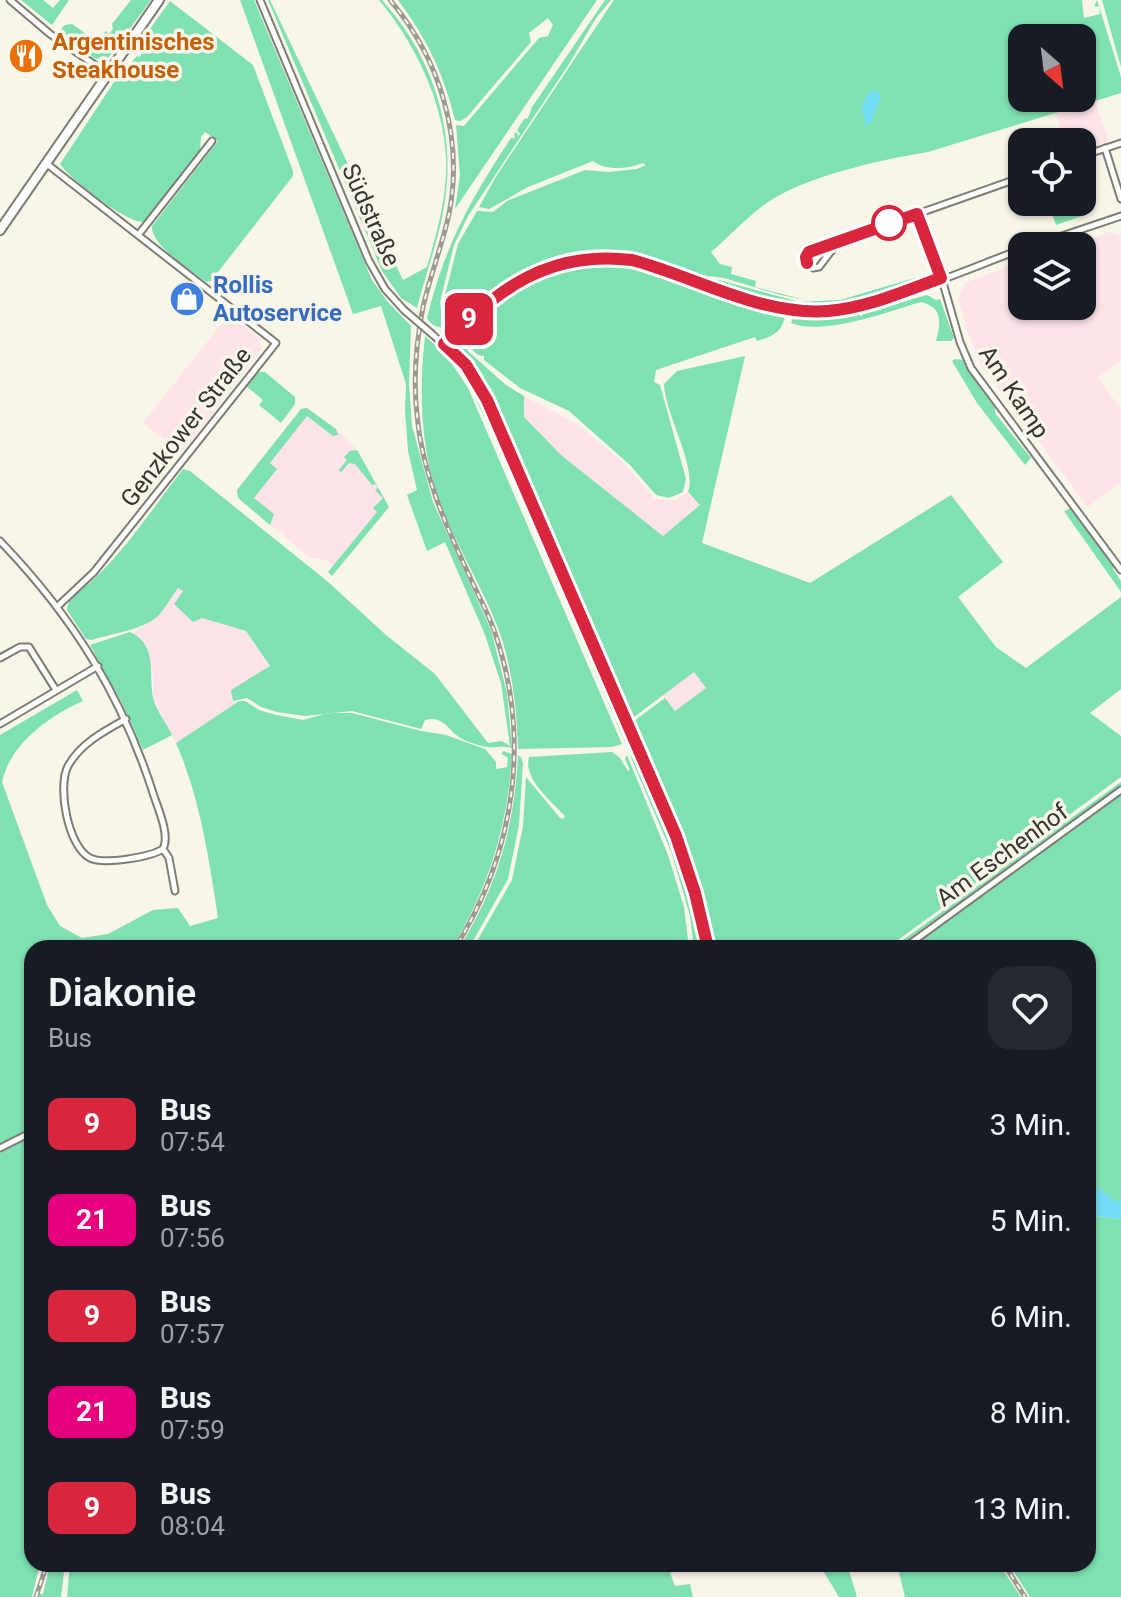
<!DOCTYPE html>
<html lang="de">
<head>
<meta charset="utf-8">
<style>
  body { margin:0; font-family:Roboto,sans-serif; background:#242831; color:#f1f3f6; height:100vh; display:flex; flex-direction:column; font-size:30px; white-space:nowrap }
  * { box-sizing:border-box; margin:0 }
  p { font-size:26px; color:#9ea1a6 }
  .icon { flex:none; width:44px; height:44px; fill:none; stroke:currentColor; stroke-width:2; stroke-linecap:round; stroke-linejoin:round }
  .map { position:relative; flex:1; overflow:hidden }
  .panel { position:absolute; left:24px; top:940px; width:1072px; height:632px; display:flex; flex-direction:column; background:#171b24; border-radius:24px; box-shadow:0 2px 6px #0004 }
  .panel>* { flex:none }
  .badge { padding:0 16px; border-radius:12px; font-size:28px; line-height:52px }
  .needle { width:52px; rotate:152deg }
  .buttons { position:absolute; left:1008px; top:24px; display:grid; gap:16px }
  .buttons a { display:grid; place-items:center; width:88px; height:88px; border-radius:16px; background:#171b24; box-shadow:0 2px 6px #0004; font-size:40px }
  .map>.badge { position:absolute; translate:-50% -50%; box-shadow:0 0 0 4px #fff }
  .round { display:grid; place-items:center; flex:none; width:84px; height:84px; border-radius:24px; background:#242831 }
  .summary { display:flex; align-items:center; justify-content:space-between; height:136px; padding:0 24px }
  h1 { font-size:38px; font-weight:600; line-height:60px }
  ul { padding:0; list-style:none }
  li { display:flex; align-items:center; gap:24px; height:96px; padding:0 24px }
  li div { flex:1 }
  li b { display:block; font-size:30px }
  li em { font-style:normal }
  li .badge { min-width:88px; font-weight:700; text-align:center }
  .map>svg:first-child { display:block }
  .industrial { fill:#fee3e9 }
  .green { fill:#7fe1b1; fill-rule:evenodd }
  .water { fill:#72dbf5 }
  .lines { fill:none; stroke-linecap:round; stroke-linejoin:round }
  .minor-casing { stroke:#7f7c72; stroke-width:9 }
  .secondary-casing { stroke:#7f7c72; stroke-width:12 }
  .minor { stroke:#fff; stroke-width:5 }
  .secondary { stroke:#fff; stroke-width:8 }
  .rail-casing { stroke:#9b9991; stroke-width:5 }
  .rail { stroke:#f8f5e9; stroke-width:2; stroke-dasharray:6; stroke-linecap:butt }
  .minor-bridge-casing { stroke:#7f7c72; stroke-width:9; stroke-linecap:butt }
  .minor-bridge { stroke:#fff; stroke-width:5 }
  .line-casing { stroke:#fff; stroke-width:18 }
  .line { stroke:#d7263d; stroke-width:12 }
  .stop-dot { fill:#fff; stroke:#d7263d; stroke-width:4 }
  .labels { text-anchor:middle; stroke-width:7; stroke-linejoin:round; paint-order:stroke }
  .food-label { font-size:24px; font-weight:bold; fill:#c56008; stroke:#f8f5e9; text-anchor:start }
  .street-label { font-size:24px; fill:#363530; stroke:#f8f5e9 }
  .shop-label { font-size:24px; font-weight:bold; fill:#366cbe; stroke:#f8f5e9; text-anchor:start }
</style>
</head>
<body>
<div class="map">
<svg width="1121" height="1597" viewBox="0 0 1121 1597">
  <rect width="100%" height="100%" fill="#f8f5e9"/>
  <path class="industrial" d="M1095,101l14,40 -27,10v-9h-17l-9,-29z
    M1108,232l13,4v124l-23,18 23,31v73l-33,25 -107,-141 -14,-36 -9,-32 7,-15 57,-22v45h60v-60h-21l26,-5z
    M229,314l29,23 4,12 -79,102 -5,-1 -35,-27z
    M524,396l56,30 43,37 32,36 20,1 13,-8 12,13 -37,31 -102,-81 -37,-38z
    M307,408l29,21 21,21 32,57 -51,62 -11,-9 -17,-2 -73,-62v-6l64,-81z
    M178,588l5,3 19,27 44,13 24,35 -20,13 -18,20 3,4 -59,40 -23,-44 1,-22 -8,-28 -12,-16 25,-18z
    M695,671l12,17 -32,23 -13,-17z"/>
  <path class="green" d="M21,0h22l10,8 7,-8h9l-17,25z
    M131,0h20l-45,61 -12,-3 -35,-27 6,-6 7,-1 21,15 7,-1 6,-7 3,3 4,-5 -1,-5z
    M240,0h14l118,280 15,21 24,25 -2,58 3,42 21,76 58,128 16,63 5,55c-10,-3 -16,0 -25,-1 -8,-1 -18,-5 -25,-8 -14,-8 -18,-24 -37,-19l-4,9 -69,-18 -47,5 -28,-4 -16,-5 -14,-9 -14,3 -2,-11 39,-24 -24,-35 -44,-13 -9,4 -19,-18 9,-13 -5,-3c-6,8 -12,19 -19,27 -15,15 -46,18 -67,25l-6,-1 -19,-29c1,-15 18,-22 28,-32 33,-31 60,-73 88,-109l7,2 137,110 59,54 49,39 53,69 14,-2 8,5 -9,-63 -16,-48 -40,-93 -18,9 -20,-56 10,-5 -9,-39 -3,-41 1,-26 -25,-78 -28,8z
    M268,0h2l133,280 24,-13c10,-35 21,-73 19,-110 -3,-56 -31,-114 -67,-157h3c49,54 74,127 63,200 -5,37 -19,72 -28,108l-16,-10 -19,-27z
    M398,0h199l-142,209 5,-34 -4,-50 8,1 75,-88 9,-2 5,-11 -5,-7 -19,15 2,9 -64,75 -7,4 -5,-1c-11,-46 -29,-83 -57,-120z
    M605,0h6l-15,18 -27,46 -101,152 -14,29 -14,57 1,9 12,13c-9,6 -21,4 -26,-6 18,-73 43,-118 84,-180h4l-1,-4 3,-2 1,4 2,-2 -3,-4 7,-11 4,-1 4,-11z
    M614,0h468l2,18 16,-4 -1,-8 -4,1v-3l2,-4 24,77v16l-193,59c-47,8 -108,21 -150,44 -23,12 -47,39 -67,56l9,12 12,3 -1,7 25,7 -1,6 46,12c-27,-4 -51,-14 -77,-21 -10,-2 -20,-1 -30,-5 -21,-9 -46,-19 -69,-22 -67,-10 -123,24 -169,69l-10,-9 -3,-8 15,-59 19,-33 16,1 14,-11 78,-31 24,2 28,-3 9,-4 -3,-2c-15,6 -38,8 -50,-2l-65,26 -39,22 -10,-2 18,-32zM1022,38h60v60h-60z
    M1102,0h19v67z
    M170,1l83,64 40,106v5l-82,105 -5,1c-15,-12 -56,-37 -54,-56l66,-85 -13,-9 -4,5 -1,14 -55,71c-18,2 -75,-43 -85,-58l56,-85 21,-23 2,1 3,-3 -2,-2 12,-26z
    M1048,202h29l5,14 -26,9z
    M613,261l33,5 70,26 68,20 1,2c-1,17 -13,23 -28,27l-2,-4 -99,33 -2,12 6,3 26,94 -3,13 -14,6 -13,-3 -26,-30 -61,-54 -49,-23 -36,-28v-4c-14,-1 -14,-15 -22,-22 48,-50 81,-70 151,-73z
    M921,276l2,4 -3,2 -72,22 -50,3 1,-5 41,-2z
    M697,278l22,2 77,21 -1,6 -31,-7z
    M927,295l9,5 4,-1 14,39 -3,3h-15c5,-18 7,-34 -15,-39 -34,10 -97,34 -130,21l2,-5 41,1 25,-5 3,3v-4z
    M425,336l21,19 22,33 154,356 -10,3 -94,2c-1,-40 -6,-83 -20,-121 -17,-44 -43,-84 -59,-128 -19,-53 -20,-109 -14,-164z
    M459,337l10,15 37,33 18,11v21l37,38 102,81 37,-31 -12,-13c9,-26 -23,-78 -24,-108l13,-13 68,-15 -43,187 108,40 141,-88 52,67 -45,35 38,50 30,21 95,-71v92l-31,24 31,23v41l-234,171h-175l-21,-84 -58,-138 1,-5 31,-23 10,13 31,-23 -12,-16 -60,45 -6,-1 -137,-316 -12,-23 -23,-28z
    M451,355l21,25 12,22 145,331 -4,9 -126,-294 -29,-61z
    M955,359l9,1 14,25 17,23v5l36,45 -6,7 -48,-62 -25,-42z
    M257,372h8l30,25v7l-14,19 -22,-18 4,-5 -17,-14z
    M307,408l29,21 2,6 -5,1 -26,-20 -37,47 7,6 -23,29 20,16 -4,11 -32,-27 -1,-8 64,-81z
    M357,450l32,57 -57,69 -4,-4 49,-60 -4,-4 10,-10 -8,-8 3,-2 -3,-4 -3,1 -17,-21 -6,-1 -8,9 -2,-2 8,-10 -3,-3 6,-6z
    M1071,508l42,57v4l8,12v11l-57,-81z
    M130,632c30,13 17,47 24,69 4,12 13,23 18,34l-29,15 -20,-45 -33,-60z
    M77,690l6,11c-34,15 -73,43 -81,81l45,123 13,21 22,12 26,-4 45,-24 25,-2 12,18 28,-8c-9,-59 -18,-121 -42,-175l63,-42h6l14,9 17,5 27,5 25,-7h24l69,18 25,4 39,14 11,13v7l11,-2 1,-9 -6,-4 1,-3 9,3c-4,71 -23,133 -60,194h-420v616h8l-8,33h-32v-862z
    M630,751l8,6c28,62 53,124 66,191h-10l-4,-32 -18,-62 -40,-94z
    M612,752l8,6 8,13 2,-1 -5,-11 2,-4 41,100 16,52 5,41h-216l39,-68 11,-54 3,-49 34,41 3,1 2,-3c-14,-15 -42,-37 -36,-59z
    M518,755l3,2 2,6 -4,62 -11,54 -39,69h-10c38,-60 56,-123 59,-193z
    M1121,782v4l-225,162h-4z
    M1121,794v407h-6c-9,-7 -15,-14 -27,-12v-241h-178z
    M1088,1215l33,4v378h-91l-21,-33h79z
    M50,1564h15l-4,33h-22v-3h4z
    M70,1564h610l2,3 -12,6 5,13 15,-2 3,13h-626z
    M819,1564h28l10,33h-18z
    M897,1564h102l22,33h-116z"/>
  <path class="water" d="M875,91l4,1c3,10 -2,13 -5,21 -1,3 -1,6 -2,9l-8,3 1,-8 -4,-8 6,-15z
    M1094,1188l9,3 12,10h6v18l-33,-4v-26z"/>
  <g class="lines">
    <g class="minor-casing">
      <path id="minor" d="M10,0l40,34 58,40
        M260,0l109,261 16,28 19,21
        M1105,148l16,51
        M1082,156l39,-13
        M47,164l229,179 -182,229 -36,34
        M917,214l22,55 21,73 11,26 150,202
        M139,234l73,-93
        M839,241l-20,26 -6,1 -6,-5 -1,-6 3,-5 213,-75
        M1032,246l89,-30
        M432,334l34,31 21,35 189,436 19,57 13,55
        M444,344c54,-56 106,-94 188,-84 54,14 106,42 163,50 62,10 166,-39 227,-61
        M0,541c73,76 122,154 154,255 5,15 16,40 9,53l6,9 6,33
        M0,658l20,-11h9l27,43
        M126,719c-22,12 -46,25 -58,47 -11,21 0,81 22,92 14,7 60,-1 73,-9
        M0,724l98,-58
        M904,948l217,-158
        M0,1148l32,-16"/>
    </g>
    <g class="secondary-casing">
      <path id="secondary" d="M0,230l159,-230"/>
    </g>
    <use href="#minor" class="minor"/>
    <use href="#secondary" class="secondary"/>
    <g class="rail-casing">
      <path id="rail" d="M390,0c50,59 74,138 59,214 -7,32 -19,62 -26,93 -7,36 -10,72 -6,108 5,57 28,109 52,160 8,18 18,36 25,55 38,108 21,222 -39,318
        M1004,1564l21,33
        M36,1597l11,-33"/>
    </g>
    <use href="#rail" class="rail"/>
    <g class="minor-bridge-casing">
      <path id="minor-bridge" d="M404,310l28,24"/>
    </g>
    <use href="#minor-bridge" class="minor-bridge"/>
  </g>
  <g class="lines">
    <g class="line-casing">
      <path id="line" d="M708,948l-13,-55 -19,-57 -189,-436 -21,-35 -22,-21c54,-56 106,-94 188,-84 64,17 129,56 196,51 39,-3 77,-20 113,-33l-24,-64 -108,38 -3,5 1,6"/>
    </g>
    <use href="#line" class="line"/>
  </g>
  <defs>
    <g id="restaurant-disc" transform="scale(1.8)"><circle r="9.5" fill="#e8710a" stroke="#f8f5e9"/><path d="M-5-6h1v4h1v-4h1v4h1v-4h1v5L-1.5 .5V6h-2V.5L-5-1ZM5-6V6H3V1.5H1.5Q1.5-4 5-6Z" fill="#fff"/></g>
    <g id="shop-disc" transform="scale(1.8)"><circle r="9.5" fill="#3f7fe0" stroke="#f8f5e9"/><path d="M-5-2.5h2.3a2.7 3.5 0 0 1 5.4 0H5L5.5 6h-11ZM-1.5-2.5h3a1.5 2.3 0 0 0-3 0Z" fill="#fff"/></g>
  </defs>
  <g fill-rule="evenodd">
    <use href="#restaurant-disc" x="26" y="56"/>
    <use href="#shop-disc" x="187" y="299"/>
  </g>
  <circle class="stop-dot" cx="889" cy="223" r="16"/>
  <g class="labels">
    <g class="food-label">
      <text x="52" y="50">Argentinisches<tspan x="52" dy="28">Steakhouse</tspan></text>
    </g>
    <g class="street-label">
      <text transform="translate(371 215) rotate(66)" y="8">Südstraße</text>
      <text transform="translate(1014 392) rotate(56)" y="8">Am Kamp</text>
      <text transform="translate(186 427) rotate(-52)" y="8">Genzkower Straße</text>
      <text transform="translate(1002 855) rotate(-36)" y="8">Am Eschenhof</text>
    </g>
    <g class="shop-label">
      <text x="213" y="293">Rollis<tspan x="213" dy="28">Autoservice</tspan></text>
    </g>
  </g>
</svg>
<div class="buttons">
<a><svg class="needle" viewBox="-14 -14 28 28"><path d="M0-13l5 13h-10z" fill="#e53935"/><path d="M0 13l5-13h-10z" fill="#9ea1a6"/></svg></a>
<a><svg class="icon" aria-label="locate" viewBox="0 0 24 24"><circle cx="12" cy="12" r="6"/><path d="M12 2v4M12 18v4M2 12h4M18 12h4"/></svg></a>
<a><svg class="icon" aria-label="layers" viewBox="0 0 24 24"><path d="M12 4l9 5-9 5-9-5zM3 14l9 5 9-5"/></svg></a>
</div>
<b class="badge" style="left:469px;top:319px;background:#d7263d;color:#fff">9</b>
<section class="panel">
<div class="summary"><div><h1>Diakonie</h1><p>Bus</p></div><a class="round"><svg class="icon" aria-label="heart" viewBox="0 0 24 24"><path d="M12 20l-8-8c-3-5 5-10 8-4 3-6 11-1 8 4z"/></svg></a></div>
<ul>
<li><span class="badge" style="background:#d7263d;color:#fff">9</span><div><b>Bus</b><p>07:54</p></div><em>3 Min.</em></li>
<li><span class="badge" style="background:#e6007e;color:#fff">21</span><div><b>Bus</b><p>07:56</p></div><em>5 Min.</em></li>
<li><span class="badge" style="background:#d7263d;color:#fff">9</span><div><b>Bus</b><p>07:57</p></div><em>6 Min.</em></li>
<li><span class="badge" style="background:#e6007e;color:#fff">21</span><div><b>Bus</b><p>07:59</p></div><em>8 Min.</em></li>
<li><span class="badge" style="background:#d7263d;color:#fff">9</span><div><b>Bus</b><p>08:04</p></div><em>13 Min.</em></li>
</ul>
</section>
</div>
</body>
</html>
